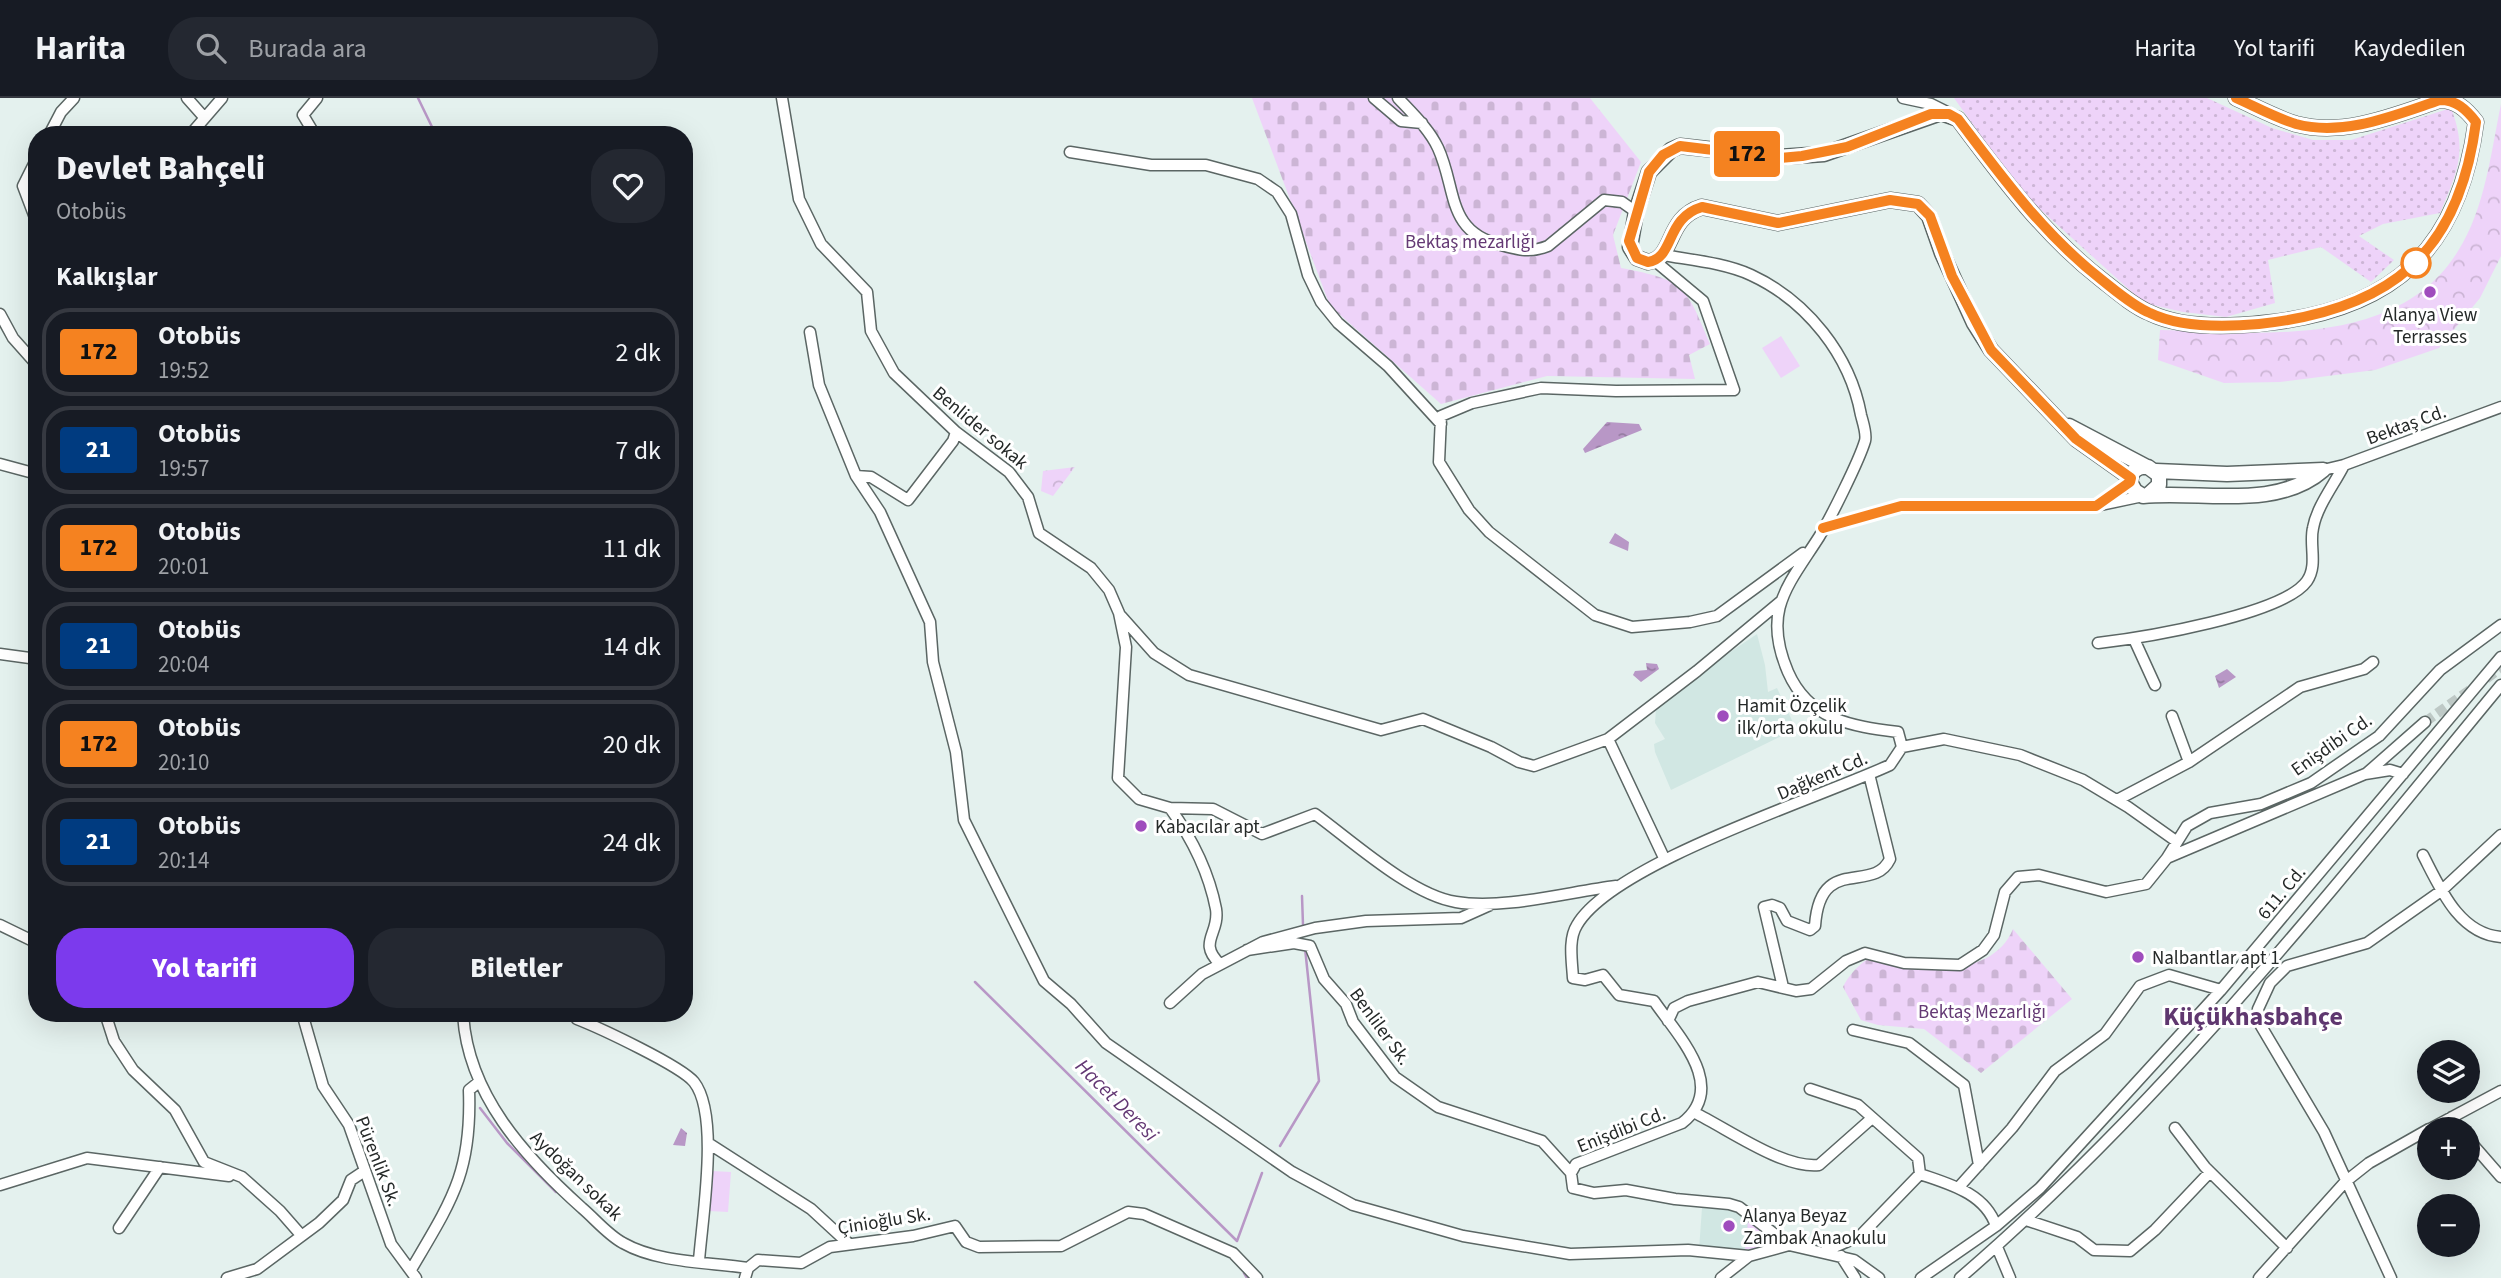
<!DOCTYPE html>
<html lang="tr">
<head>
<meta charset="utf-8">
<style>
  body { margin:0; font-family:"Source Sans 3",sans-serif; background:#242831; color:#f1f3f6; height:100vh; display:flex; flex-direction:column; font-size:26px; white-space:nowrap }
  * { box-sizing:border-box; margin:0 }
  p { font-size:23px; color:#9ea1a6 }
  .icon { flex:none; width:38px; height:38px; fill:none; stroke:currentColor; stroke-width:2; stroke-linecap:round; stroke-linejoin:round }
  .map { position:relative; flex:1; overflow:hidden }
  .side { position:absolute; left:28px; top:28px; width:665px; height:896px; display:flex; flex-direction:column; background:#171b24; border-radius:28px; box-shadow:0 7px 28px #0002 }
  .side>* { flex:none }
  .badge { padding:0 14px; border-radius:5px; font-size:24px; line-height:46px }
  .fabs { position:absolute; left:2417px; top:942px; display:grid; gap:14px }
  .fabs a { display:grid; place-items:center; width:63px; height:63px; border-radius:50%; background:#171b24; box-shadow:0 7px 28px #0002; font-size:35px }
  .map>.badge { position:absolute; translate:-50% -50%; box-shadow:0 0 0 4px #fff }
  h2 { padding:0 28px; font-size:26px; line-height:63px }
  .round { display:grid; place-items:center; flex:none; width:74px; height:74px; border-radius:28px; background:#242831 }
  .summary { display:flex; align-items:center; justify-content:space-between; height:119px; padding:0 28px }
  h1 { font-size:33px; font-weight:800; line-height:52px }
  .button { display:flex; gap:14px; margin-top:auto; padding:14px 28px }
  .button a { flex:1; height:80px; border-radius:28px; background:#7c3aed; color:#fff; font-size:28px; font-weight:800; line-height:80px; text-align:center }
  .button a+a { background:#242831; color:#f1f3f6 }
  ul { padding:0; list-style:none }
  li { display:flex; align-items:center; gap:21px; height:88px; margin:0 14px 10px; padding:0 14px; border:4px solid #363941; border-radius:28px }
  li div { flex:1 }
  li b { display:block; font-size:26px }
  li em { font-style:normal }
  li .badge { min-width:77px; font-weight:700; text-align:center }
  header { display:flex; align-items:center; gap:42px; box-sizing:border-box; height:98px; padding:0 35px; background:#171b24; border-bottom:2px solid #363941 }
  header strong { font-size:33px }
  nav { display:flex; gap:38px; margin-inline-start:auto; font-size:24px }
  .search { width:490px; height:63px; background:#242831; display:flex; align-items:center; gap:18px; box-sizing:border-box; padding:0 24px; border-radius:28px; color:#9ea1a6; font-size:26px }
  .map>svg:first-child { display:block }
  .built { fill:#d1e7e3 }
  .grass { fill:url(#grass-dots) }
  .cemetery { fill:url(#cemetery-stones) }
  .park { fill:url(#park-crowns) }
  .pitch { fill:#eed3f9 }
  .water { fill:url(#water-ripples) }
  .lines { fill:none; stroke-linecap:round; stroke-linejoin:round }
  .stream { stroke:#b897c6; stroke-width:2.5 }
  .minor-tunnel { stroke:#bec9c6; stroke-width:10; stroke-dasharray:10 5; stroke-linecap:butt }
  .minor-casing { stroke:#5b6664; stroke-width:13 }
  .tertiary-casing { stroke:#5b6664; stroke-width:17 }
  .minor { stroke:#fff; stroke-width:10 }
  .tertiary { stroke:#fff; stroke-width:14 }
  .line-casing { stroke:#fff; stroke-width:16 }
  .line { stroke:#f58220; stroke-width:10 }
  .stop-dot { fill:#fff; stroke:#f58220; stroke-width:3.5 }
  .poi-dot { fill:#9f4dbd; stroke:#fff; stroke-width:2.5 }
  .labels { text-anchor:middle; stroke-width:6; stroke-linejoin:round; paint-order:stroke }
  .park-label { font-size:19px; fill:#643974; stroke:#fff }
  .poi-label { font-size:19px; fill:#252928; stroke:#fff; text-anchor:start }
  .street-label { font-size:19px; fill:#252928; stroke:#fff }
  .water-label { font-size:21px; font-style:italic; fill:#633874; stroke:#fff }
  .district-label { font-size:26px; font-weight:bold; fill:#5f376f; stroke:#fff }
</style>
</head>
<body>
<header>
<strong>Harita</strong>
<div class="search"><svg class="icon" aria-label="search" viewBox="0 0 24 24"><circle cx="10" cy="10" r="6"/><path d="M15 15l6 6"/></svg>Burada ara</div>
<nav><a>Harita</a><a>Yol tarifi</a><a>Kaydedilen</a></nav>
</header>
<div class="map">
<svg width="2501" height="1180" viewBox="0 0 2501 1180">
  <defs>
    <pattern id="grass-dots" width="8" height="8" patternUnits="userSpaceOnUse" patternTransform="scale(1.75)"><rect width="8" height="8" fill="#eed3f9"/><path d="M2 2h.1M6 6h.1" fill="none" stroke="#ccb5d5" stroke-width="1.8" stroke-linecap="round"/></pattern>
    <pattern id="cemetery-stones" width="16" height="16" patternUnits="userSpaceOnUse" patternTransform="scale(1.75)"><rect width="16" height="16" fill="#eed3f9"/><path d="M2 7V4a2 2 0 0 1 4 0v3zM10 15v-3a2 2 0 0 1 4 0v3z" fill="#ccb5d5"/></pattern>
    <pattern id="park-crowns" width="20" height="18" patternUnits="userSpaceOnUse" patternTransform="scale(1.75)"><rect width="20" height="18" fill="#eed3f9"/><path d="M2 6a3 3 0 1 1 6 0M12 15a3 3 0 1 1 6 0" fill="none" stroke="#ccb5d5"/></pattern>
    <pattern id="water-ripples" width="26" height="14" patternUnits="userSpaceOnUse" patternTransform="scale(1.75)"><rect width="26" height="14" fill="#b897c6"/><path d="M2 4q2-2 4 0t4 0M15 11q2-2 4 0t4 0" fill="none" stroke="#957ba1"/></pattern>
  </defs>
  <rect width="100%" height="100%" fill="#e4f1ee"/>
  <path class="built" d="M1757,536l8,31 3,27 9,-4 19,41 -125,61 -16,-38 -1,-8 11,-5 -10,-16 1,-14 12,-15z
    M1702,1110l36,2 38,32 -5,6 -72,2z"/>
  <path class="grass" d="M1954,0h253l65,30 41,12h38l100,-32c17,44 6,64 -11,105l-57,11 -24,12 35,24 -23,22 -50,-35 -53,13 7,43 -49,14 -43,-5 -39,-9 -123,-111z"/>
  <path class="cemetery" d="M1252,0h338l51,64 -28,73 8,33c64,12 65,18 89,76l-21,11 6,24 -148,-3 -106,28 -111,-98z
    M2013,831l59,70 -91,74 -57,-44 -46,-4 -17,-5 -18,-33c8,-16 26,-35 46,-34 10,0 21,8 31,11 35,9 79,0 93,-35z"/>
  <path class="park" d="M2501,6v152l-21,42 -41,50 -64,22 -95,12 -56,1 -66,-23 2,-30c98,3 238,19 298,-79 27,-42 33,-99 43,-147z
    M1075,369l-22,29 -12,-5 2,-20z
    M1748,1123l28,21 -5,6 -26,1z"/>
  <path class="pitch" d="M1781,238l19,30 -19,12 -19,-30z
    M712,1073l19,1 -3,40 -19,-1z"/>
  <path class="water" d="M1607,324l32,2 3,6 -57,23 -2,-4z
    M1615,435l14,9 -1,9 -19,-8z
    M1646,565l11,1 2,5 -18,13 -8,-7 2,-4 12,-1z
    M2227,571l9,8 -17,11 -4,-12z
    M681,1030l6,5 -2,13 -12,-1z"/>
  <g class="lines">
    <path class="stream" d="M418,0l16,33 8,4
      M1302,798l1,29
      M975,884l262,259 25,-68
      M480,1010l27,35 49,49
      M1280,1048l39,-65 -14,-133
      M1244,1175l3,5"/>
    <path class="minor-tunnel" d="M2425,624l76,-54"/>
    <g class="minor-casing">
      <path id="minor" d="M187,0l16,18
        M782,0l17,101 22,45 46,48 4,39 23,42 62,59 53,40 19,25 11,36 52,35 18,22 10,23 7,34 -8,131 21,21 31,9 43,1 49,25 53,-20c37,27 96,81 141,88 47,8 112,-10 160,-16
        M1374,0l27,23 21,2
        M1398,0c15,16 31,31 40,50 19,41 8,84 63,97 18,5 30,8 47,1l56,-46 18,2 14,10
        M1903,0l28,6 16,8
        M49,37l12,-23 13,-14
        M190,37l32,-37
        M315,37l-12,-20 14,-17
        M1070,54l81,13h55l52,14 19,13 14,22 17,61 13,27 17,21 50,43 53,58
        M37,60l-14,28 14,37
        M1663,157c28,5 62,8 88,20 56,26 99,80 110,140 2,8 6,19 4,26 -6,20 -35,78 -46,96 -32,50 -57,74 -31,135 21,48 63,54 110,60l4,15 -12,18c-71,33 -277,98 -313,160 -9,14 -5,36 -4,53l12,2 18,-5 16,20 35,6c24,35 75,86 28,122l-106,41 -5,9 2,15 21,5 32,-3 49,9 54,5 10,3 50,38
        M1655,163l48,40 31,89 -118,1 -75,-3 -69,15 -31,13 -2,46 30,48 20,22 106,83 37,12 58,-5 27,-6 86,-63
        M0,216l13,24 24,27
        M810,234l9,53 37,91 24,36 50,110 3,40 23,90 8,68 80,161 27,23 35,39 186,129 61,33 110,31 107,18 118,-4 61,6
        M0,366l37,10
        M2323,372l21,-5 157,-58
        M856,378l15,1 37,23 45,-59 3,-9
        M2101,405l29,-21
        M1823,430l78,-22h195l47,-10
        M1121,518l33,37 35,22 192,55 42,-11 68,28 28,15 15,4 74,-27 57,121
        M2134,541l21,46
        M2098,545c43,-5 185,-28 209,-62 11,-16 2,-36 6,-53 4,-22 21,-43 31,-63
        M0,556l37,5
        M2172,618l17,46
        M1608,641l89,-68 83,-69
        M1902,649l42,-8 76,16 63,25 45,27 48,34
        M2367,675l58,-51
        M2117,702l72,-38 111,-75 64,-18 9,-7
        M1170,710c21,29 39,65 46,101 4,25 -19,33 4,55
        M2423,757c17,33 36,79 78,82
        M2167,760l20,-32 23,-13 51,-9 50,-21 68,-47 61,-66 61,-45
        M0,827l37,18
        M1247,852l47,-7 16,3 14,33 22,25 7,18 42,55 43,30 104,34 29,32
        M1783,889l-19,-80 8,-2 8,3 7,13 23,9 5,-4c5,-73 58,-31 75,-67l-21,-85
        M1170,905l32,-29 61,-32 52,-14 51,-7 95,-3 29,-13
        M105,915l9,28 19,29 42,40 29,52 38,15 38,34 21,24
        M302,915l21,73 26,39 42,119 25,34
        M463,915c4,81 62,144 119,195 13,11 26,27 41,35 35,20 85,19 125,25
        M577,915v6c23,9 104,47 117,63 26,33 8,137 5,179
        M1668,923l6,-13 14,-7 70,-19 38,9 15,-2 35,-28 19,-8 39,10 56,2 23,-15 11,-15 11,-43 13,-15 21,-2 67,17 40,-8 21,-26 198,-84 25,-4 13,4
        M1853,932l56,13 55,42 15,80
        M1810,991l48,16 60,53 2,16
        M1695,1015c33,16 88,56 124,52l52,-46
        M2452,1019l8,12
        M2175,1030l30,39 82,81
        M2430,1031l71,-38
        M2468,1041l33,38
        M708,1045l103,66 38,35
        M0,1087l87,-27 142,18
        M1958,1090l54,-60 43,-57 50,-37 35,-48 29,-11 52,15
        M2026,1122l51,17 17,13 36,1 25,-21 55,-58
        M119,1130l41,-61
        M1997,1149l13,31
        M1823,1154l37,-16 60,-62c29,10 65,19 76,52
        M1841,1158l14,22
        M412,1170c40,-68 60,-96 57,-178l10,-8
        M227,1180l30,-9 62,-46 24,-23 8,-20 12,-8
        M745,1180l3,-10 10,-8 43,3 29,-16 83,-11 42,-10 11,16 13,5 82,-1 67,-34 16,2 89,39 24,25
        M1721,1180l28,-22 40,-11 65,15 25,18
        M1921,1180l75,-52 44,-38 181,-198 280,-333
        M1960,1180c204,-175 371,-387 541,-593
        M2259,1180l86,-96 24,-19 60,-34
        M2391,1180l-67,-146 -63,-106 -3,-17 12,-26 17,-17 80,-23 74,-52 60,-56"/>
    </g>
    <g class="tertiary-casing">
      <path id="tertiary" d="M2069,328l76,40
        M2156,373l71,3 96,-4
        M2131,380l-55,-39 -85,-89 -17,-27 -32,-70 -13,-37 -11,-12 -28,-4 -112,23 -76,-16c-37,11 -27,52 -54,55l-11,-4 -7,-11 6,-35 13,-40 22,-22 9,-4 100,11 44,-3 117,-41 17,6c44,59 86,116 144,161 14,11 31,26 48,33 33,16 79,14 115,10 128,-13 194,-73 211,-201 -10,-13 -20,-22 -36,-22 -45,15 -96,37 -144,24 -20,-6 -40,-17 -60,-26
        M2148,397l11,-10v-10l-11,-8c-11,-1 -17,4 -18,15l5,9 8,5c57,-6 133,15 180,-26"/>
    </g>
    <use href="#minor" class="minor"/>
    <use href="#tertiary" class="tertiary"/>
  </g>
  <g class="lines">
    <g class="line-casing">
      <path id="line" d="M1823,430l78,-22h195l34,-24 1,-4 -55,-39 -85,-89 -39,-74 -22,-60 -12,-12 -28,-4 -112,23 -76,-16c-37,11 -27,51 -54,55l-11,-4 -8,-17 20,-69 14,-17 17,-9 100,12 22,-2 45,-9 84,-33h18l9,5c45,59 85,115 144,161 14,11 31,26 48,33 31,15 76,14 109,11 131,-14 200,-70 217,-202 -10,-13 -20,-22 -36,-22 -45,15 -96,37 -144,24 -20,-6 -40,-17 -60,-26"/>
    </g>
    <use href="#line" class="line"/>
  </g>
  <circle class="stop-dot" cx="2416" cy="165" r="14"/>
  <g class="poi-dot">
    <circle cx="2430" cy="194" r="7"/>
    <circle cx="1723" cy="618" r="7"/>
    <circle cx="1141" cy="728" r="7"/>
    <circle cx="2138" cy="859" r="7"/>
    <circle cx="1729" cy="1128" r="7"/>
  </g>
  <g class="labels">
    <g class="park-label">
      <text x="1470" y="150">Bektaş mezarlığı</text>
      <text x="1982" y="920">Bektaş Mezarlığı</text>
    </g>
    <g class="poi-label">
      <text x="2430" y="223" text-anchor="middle">Alanya View<tspan x="2430" dy="22">Terrasses</tspan></text>
      <text x="1737" y="614">Hamit Özçelik<tspan x="1737" dy="22">ilk/orta okulu</tspan></text>
      <text x="1155" y="735">Kabacılar apt</text>
      <text x="2152" y="866">Nalbantlar apt 1</text>
      <text x="1743" y="1124">Alanya Beyaz<tspan x="1743" dy="22">Zambak Anaokulu</tspan></text>
    </g>
    <g class="street-label">
      <text transform="translate(2406 326) rotate(-20)" y="7">Bektaş Cd.</text>
      <text transform="translate(981 329) rotate(40)" y="7">Benlider sokak</text>
      <text transform="translate(2331 646) rotate(-35)" y="7">Enişdibi Cd.</text>
      <text transform="translate(1822 677) rotate(-23)" y="7">Dağkent Cd.</text>
      <text transform="translate(2281 794) rotate(-50)" y="7">611. Cd.</text>
      <text transform="translate(1381 928) rotate(54)" y="7">Benliler Sk.</text>
      <text transform="translate(1621 1031) rotate(-22)" y="7">Enişdibi Cd.</text>
      <text transform="translate(379 1063) rotate(69)" y="7">Pürenlik Sk.</text>
      <text transform="translate(577 1077) rotate(44)" y="7">Aydoğan sokak</text>
      <text transform="translate(884 1122) rotate(-9)" y="7">Çinioğlu Sk.</text>
    </g>
    <g class="water-label">
      <text transform="translate(1117 1002) rotate(45)" y="7">Hacet Deresi</text>
    </g>
    <g class="district-label">
      <text x="2253" y="927">Küçükhasbahçe</text>
    </g>
  </g>
</svg>
<div class="fabs">
<a><svg class="icon" aria-label="layers" viewBox="0 0 24 24"><path d="M12 4l9 5-9 5-9-5zM3 14l9 5 9-5"/></svg></a>
<a>+</a>
<a>−</a>
</div>
<b class="badge" style="left:1747px;top:56px;background:#f58220;color:#111">172</b>
<section class="side">
<div class="summary"><div><h1>Devlet Bahçeli</h1><p>Otobüs</p></div><a class="round"><svg class="icon" aria-label="heart" viewBox="0 0 24 24"><path d="M12 20l-8-8c-3-5 5-10 8-4 3-6 11-1 8 4z"/></svg></a></div>
<h2>Kalkışlar</h2>
<ul>
<li><span class="badge" style="background:#f58220;color:#111">172</span><div><b>Otobüs</b><p>19:52</p></div><em>2 dk</em></li>
<li><span class="badge" style="background:#003b80;color:#fff">21</span><div><b>Otobüs</b><p>19:57</p></div><em>7 dk</em></li>
<li><span class="badge" style="background:#f58220;color:#111">172</span><div><b>Otobüs</b><p>20:01</p></div><em>11 dk</em></li>
<li><span class="badge" style="background:#003b80;color:#fff">21</span><div><b>Otobüs</b><p>20:04</p></div><em>14 dk</em></li>
<li><span class="badge" style="background:#f58220;color:#111">172</span><div><b>Otobüs</b><p>20:10</p></div><em>20 dk</em></li>
<li><span class="badge" style="background:#003b80;color:#fff">21</span><div><b>Otobüs</b><p>20:14</p></div><em>24 dk</em></li>
</ul>
<div class="button"><a>Yol tarifi</a><a>Biletler</a></div>
</section>
</div>
</body>
</html>
